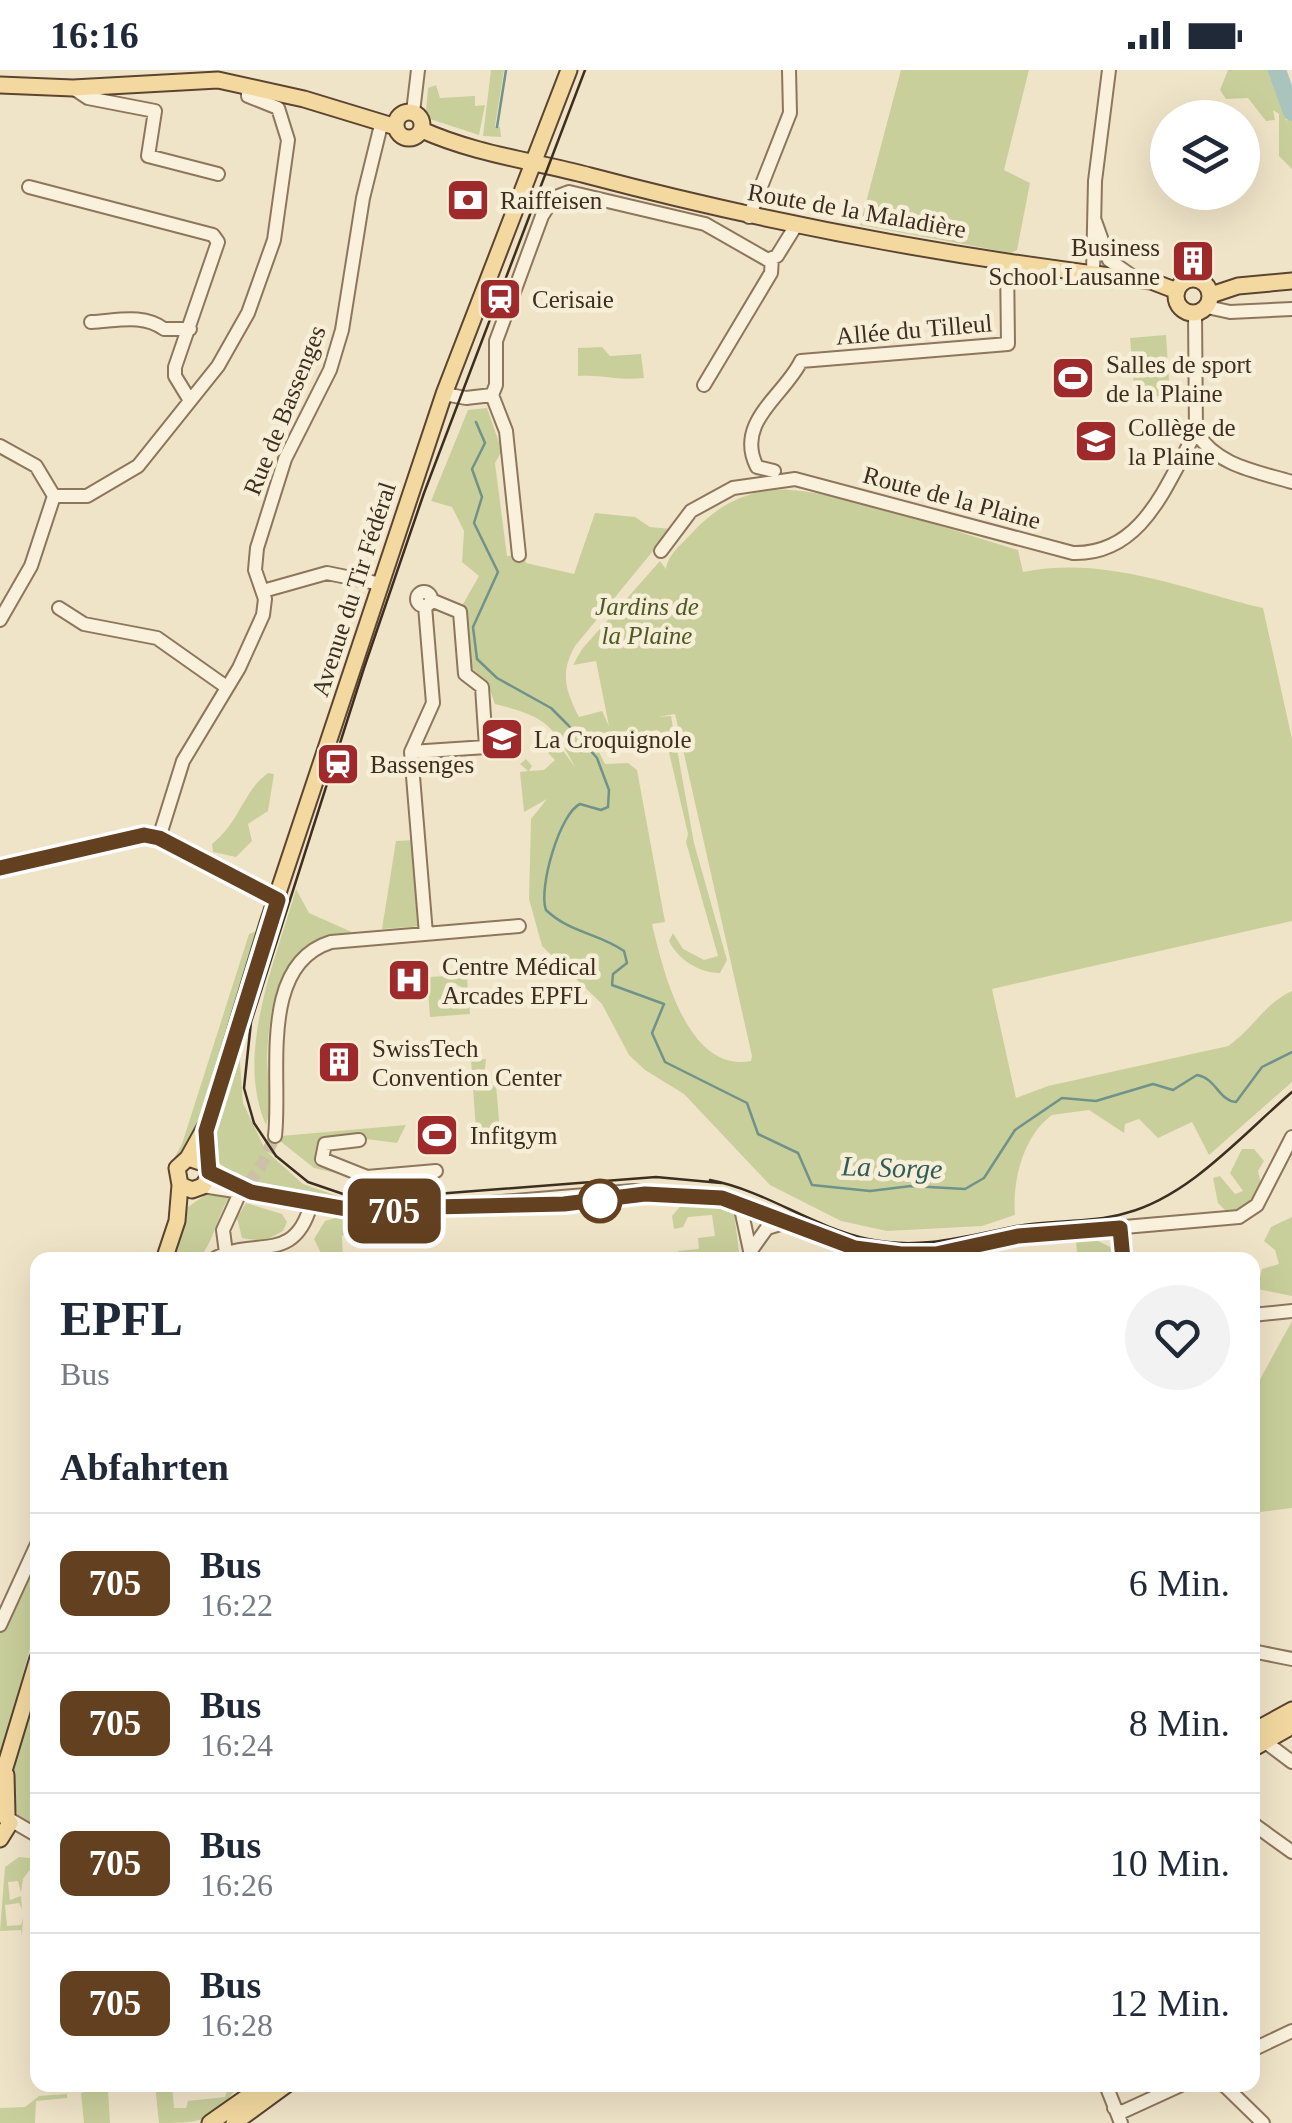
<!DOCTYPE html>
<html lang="de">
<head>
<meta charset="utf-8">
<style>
  body { margin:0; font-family:Georgia,serif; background:#f2f2f3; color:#1f2937; height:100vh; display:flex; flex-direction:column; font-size:38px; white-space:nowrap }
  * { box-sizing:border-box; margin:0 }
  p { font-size:32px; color:#747a83 }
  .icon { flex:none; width:55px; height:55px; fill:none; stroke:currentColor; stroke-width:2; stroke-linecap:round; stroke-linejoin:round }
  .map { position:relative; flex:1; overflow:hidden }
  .side { position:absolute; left:30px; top:1182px; width:1230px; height:840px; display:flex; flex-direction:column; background:#fff; border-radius:20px; box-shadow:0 10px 40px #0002 }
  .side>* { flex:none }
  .badge { padding:0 20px; border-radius:15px; font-size:35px; line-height:65px }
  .controls { position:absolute; left:1150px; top:30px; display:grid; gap:20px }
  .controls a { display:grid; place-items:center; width:110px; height:110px; border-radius:50%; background:#fff; box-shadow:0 10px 40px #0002; font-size:50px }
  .map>.badge { position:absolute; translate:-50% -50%; box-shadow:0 0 0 5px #fff }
  h2 { padding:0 30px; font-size:38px; line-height:90px }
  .round { display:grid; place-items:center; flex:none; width:105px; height:105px; border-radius:52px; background:#f2f2f3 }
  .summary { display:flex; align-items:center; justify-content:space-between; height:170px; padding:0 30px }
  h1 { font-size:48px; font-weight:800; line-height:75px }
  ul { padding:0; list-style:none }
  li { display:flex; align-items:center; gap:30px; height:140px; padding:0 30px; border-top:2px solid #e0e1e3 }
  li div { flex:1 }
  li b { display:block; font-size:38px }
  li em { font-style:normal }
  li .badge { min-width:110px; font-weight:700; text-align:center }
  .status { display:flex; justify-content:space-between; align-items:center; height:70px; padding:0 50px; background:#fff; direction:ltr }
  .status svg { height:28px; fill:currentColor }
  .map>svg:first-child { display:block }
  .green { fill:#c9cf9b; fill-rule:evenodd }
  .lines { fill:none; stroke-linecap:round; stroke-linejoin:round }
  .stream { stroke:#6f938a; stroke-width:2.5 }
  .river { stroke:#a9c4bc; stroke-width:18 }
  .minor-tunnel { stroke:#ccc0a6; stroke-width:12; stroke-dasharray:12 6; stroke-linecap:butt }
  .minor-casing { stroke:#8d765c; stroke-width:16 }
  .major-casing { stroke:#5b4430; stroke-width:19 }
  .minor { stroke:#faf1dc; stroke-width:12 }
  .major { stroke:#f3d9a0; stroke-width:15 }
  .tram { stroke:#3d2e20; stroke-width:2.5 }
  .line-casing { stroke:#fff; stroke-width:22 }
  .line { stroke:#624020; stroke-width:15 }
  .stop-dot { fill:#fff; stroke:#624020; stroke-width:5 }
  .labels { text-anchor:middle; stroke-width:9; stroke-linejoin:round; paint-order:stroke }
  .poi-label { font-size:25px; fill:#3d2e20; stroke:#f7eed8; text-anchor:start }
  .street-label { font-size:25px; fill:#3d2e20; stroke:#f7eed8 }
  .park-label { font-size:25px; font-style:italic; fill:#4d5a26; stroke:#f7eed8 }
  .water-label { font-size:28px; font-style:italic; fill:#2f5d5a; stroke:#f7eed8 }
</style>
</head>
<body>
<div class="status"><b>16:16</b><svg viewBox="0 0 49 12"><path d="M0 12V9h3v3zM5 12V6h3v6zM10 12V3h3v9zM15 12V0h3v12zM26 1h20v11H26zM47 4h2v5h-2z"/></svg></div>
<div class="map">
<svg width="1292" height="2053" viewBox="0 0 1292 2053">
  <rect width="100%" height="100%" fill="#f0e4c8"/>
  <path class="green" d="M491,0h13l-9,56 5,1 1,10 -18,-1z
    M901,0h128l-25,100 26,13 -13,67 -6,3 -151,-28z
    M1228,0h52l-2,24 8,26 6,1v48l-13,-13v-42l-6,-4 2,10 -9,1 -18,-23 -22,1 -6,-9z
    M436,15l4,13 35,-2v10l10,-1 -6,30 -49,-16 -4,-8 2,-23z
    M1166,265l4,60 -35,3 -5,-60z
    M602,277l8,9 31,-2 3,24c-25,3 -42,-4 -66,-2v-28z
    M487,338l15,43 -7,12 12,93 17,-1 2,8 48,11 21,-61 40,4 15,10 21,2 -96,117c-15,27 -10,43 4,71l23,-6 7,15 -13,-65 -23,4 9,-16 78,-88 6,8c2,-15 16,-25 26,-36 22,-24 47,-39 79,-43 51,-6 191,44 247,60l5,22c81,-17 161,17 240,36l29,131v182l-300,68 24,109 32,-12 180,-40c25,-17 37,-43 64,-55v91l-83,73 -17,-33 -34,16 -19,-19 -14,5 -1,9 -35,-23 -37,5c-29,21 -40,67 -37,100l-33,11 -95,5 -46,-10 -71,-36 -86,-91 -39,-24 -16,-15 -27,-51 -60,-58 -13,-47 2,-80 16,-20 -23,13 -4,-40 8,-1 -8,-7 6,-5 6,7 -3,5 15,-1 11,-10 -7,-7 10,-9 17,23c-23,-45 -32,-51 -80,-63l-7,-19 -22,-23 -3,-58 16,-28 -17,-14 2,-31 -12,-24 -21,-6 37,-91zM675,644l77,342 -1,5c-64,12 -88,-91 -99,-137l13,-2 -28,-152 -9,-7 -23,1 -7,-14 12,-10 47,-10 8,5 23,99 -2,8 32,114 -14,4 -21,-11 -10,-16 -4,8c9,19 31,32 51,32l7,-13 -33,-117 -23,-127 -13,1z
    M268,703l6,1 -6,37 -20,13 4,17 -16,16 -23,-5 -1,-8c28,-22 31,-53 56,-71z
    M415,770l7,86 -40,3 14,-88z
    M296,819l13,24 45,20c-70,3 -84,61 -87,123 0,22 6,48 -1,69 -32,-72 10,-165 30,-236z
    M259,860l-63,208 -25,26 11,-20 67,-210z
    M467,905l1,17 -13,-9 -7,12 5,5 16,-2 1,16 -40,3 -3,-40z
    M239,979l4,54 23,48 37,33 49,17c-42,-5 -106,-10 -137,-42l2,-33z
    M486,989l-2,19 11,-5 6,70 -24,1 -6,-84z
    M406,1055l-9,18 -46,-6 -32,11 46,32 -51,-12 -34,-27 1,-5z
    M1242,1079h12l10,12 -6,10c8,26 -6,38 -31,41l-9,-9 -5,-25 7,-2 15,18 8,-3 -13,-18z
    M208,1123l23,2c-15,20 -16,48 -34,65h-26l17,-53z
    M684,1132l43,5 7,5 6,48h-62v-9l21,-2 -1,-11 17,-2 -3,-21 -24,2 -5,10 -9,2 -2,-13z
    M246,1133l36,11 5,8 -4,9 -19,10 -22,-3 -5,-20z
    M1292,1147v79l-35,-7 5,-20 17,-5 -4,-14 -11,-9 7,-14z
    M335,1148h20l1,6 -14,12 1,24 -20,-3 -9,-18 11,-18z
    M1090,1167l20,10 4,13h-36l-2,-18 -40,3z
    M1292,1251v187l-39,5v-121z
    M37,1480v73l-37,134v-125z
    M37,1611v146l-19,-10 -9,-31z
    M19,1787l19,2 -15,20 -2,14 -3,-12 -10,1 2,18 11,-4 1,13 -3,-6 -14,2 2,21 14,-1 2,-7 -1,18 -1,-6 -21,1 5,-64z
    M89,2015l19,6 2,32h-26l-3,-30 7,-2z
    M155,2015h17l2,23h12l2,-7 37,-4 4,-12 9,1c-25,35 -34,37 -79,37z
    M67,2024v4l-31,3 -1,22h-35v-15l25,-1 14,-11z"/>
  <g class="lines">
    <path class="stream" d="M497,57l9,-57
      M476,352l9,21 -13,26 10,28 -8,26 24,49 -25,55 4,32 20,19 54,30 17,17 29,33 12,32 -1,17 -7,3 -21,-6c-20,9 -42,84 -34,106 24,23 52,23 78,41l3,12 -14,11 -1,11 52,19 -12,29 13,29 82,41 11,31 40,19 14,32 58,6 41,-5 54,3 19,-11 31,-48 47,-32 34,3 57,-17 20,6 24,-15c19,3 22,26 39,27l26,-35 30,-15"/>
    <path class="river" d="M1277,0l15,42"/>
    <path class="minor-tunnel" d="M238,1127l22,-29 15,-32"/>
    <g class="minor-casing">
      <path id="minor" d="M73,18l15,10 67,13 -7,45 70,18
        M413,42l5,-42
        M29,117l184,48 5,7 -43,125v9l14,23
        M749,147l41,-104 -1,-43
        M1095,151l14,39 23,16
        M1093,204l2,-93 14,-111
        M1207,237l23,5 62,-3
        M1195,243l1,119c21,34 59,39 96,50
        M91,252c25,-1 52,-9 73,7h26
        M704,315l67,-112 1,-15
        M444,324l22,4 26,-3
        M0,376l36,20 18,30 -23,70 -31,54
        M774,401l-17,-4c-23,-45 28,-72 44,-106l207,-17 -1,-82
        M54,426h33l51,-30 80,-100 30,-53 26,-73 14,-100 -10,-32 -30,-12v-10
        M661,481l30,-40 42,-23 62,-9 278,74c70,2 93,-69 123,-121
        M519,485l-13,-124 -14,-36 4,-10v-44l46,-125 11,-18 16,-6 136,32 63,36 9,-4 18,-29
        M263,521l64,-18 54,11
        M417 529a7 7 0 1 1 14 0a7 7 0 1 1-14 0Z
        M425,536l8,97 -22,49 15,182
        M59,538l25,16 73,14 68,48
        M411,682l75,-5 -4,-60 -17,-13 -5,-62 -29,-12
        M159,768l24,-77 56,-93 24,-53 2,-16 -10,-29 2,-22 28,-89 45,-89 12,-40 21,-132 18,-73
        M0,798l144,-33 15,3 119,62
        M275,1066c7,-58 -18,-171 56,-194l188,-16
        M359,1070l-34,4 -3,15 45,18 69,-6
        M203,1116l144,23 47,2 239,-20 55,4 33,4 43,12 91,37 46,6h35l85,-18 218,-19 18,-12 35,-68
        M740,1134l12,56
        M1120,1157l3,33
        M752,1179l15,-21 20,-6
        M226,1183l-3,-23 15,-33
        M212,1190c41,-25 82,7 99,-56
        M1252,1245l40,-4
        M0,1555l38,-83
        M1252,1581l40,8
        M1264,1671l28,21
        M9,1749l29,17
        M1252,1753l40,29
        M1252,1980l40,-19
        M1106,2015l15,38
        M1224,2015l39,38
        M1114,2038l8,4 59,-27"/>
    </g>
    <g class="major-casing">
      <path id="major" d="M0,15l73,3 145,-8 86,19 92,28
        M396 55a13 13 0 1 1 26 0a13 13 0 1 1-26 0Z
        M422,60c53,24 112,31 168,46 185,49 371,83 561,105l26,10
        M1176 226a17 17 0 1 1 34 0a17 17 0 1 1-34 0Z
        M1211,225l27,-9 54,-5
        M188,1088l20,-36 60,-199 176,-529 125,-324
        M164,1190l13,-39 3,-36 -3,-17 11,-10 18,6 3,12 -6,10 -11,4 -12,-5
        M1252,1662l40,-22
        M1252,1679l40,-23
        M6,1705l1,39
        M0,1714l38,-126
        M0,1769l10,-16 -9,-13
        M210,2053l54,-38
        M234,2053l52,-38"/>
    </g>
    <use href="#minor" class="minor"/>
    <use href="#major" class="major"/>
    <path class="tram" d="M585,0l-161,423 -60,175 -113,354 -7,66 10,35 22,33 32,26 38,13 51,2 259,-20 65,6
      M710,1110c57,11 102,47 158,59 51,11 95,-2 144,-12 37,-8 77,-3 114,-14 64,-17 117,-79 166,-121"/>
  </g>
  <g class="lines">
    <g class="line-casing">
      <path id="line" d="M0,798l144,-33 15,3 119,62 -72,231 3,41 42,20 96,17 217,-5 81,-10 77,4 133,50 46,6h35l82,-18 102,-8 3,32"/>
    </g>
    <use href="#line" class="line"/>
  </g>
  <defs>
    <g id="bank-square" transform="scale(2.25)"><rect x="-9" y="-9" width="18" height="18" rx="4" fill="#9e2a2b" stroke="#f7eed8"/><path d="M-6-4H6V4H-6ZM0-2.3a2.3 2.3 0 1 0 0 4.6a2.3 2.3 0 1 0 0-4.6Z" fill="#fff"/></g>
    <g id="building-square" transform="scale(2.25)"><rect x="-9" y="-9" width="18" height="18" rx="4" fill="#9e2a2b" stroke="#f7eed8"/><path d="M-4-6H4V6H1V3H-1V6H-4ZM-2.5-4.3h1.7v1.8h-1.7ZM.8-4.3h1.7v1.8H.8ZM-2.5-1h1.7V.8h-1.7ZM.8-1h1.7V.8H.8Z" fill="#fff"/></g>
    <g id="station-square" transform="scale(2.25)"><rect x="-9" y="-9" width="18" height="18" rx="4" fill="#9e2a2b" stroke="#f7eed8"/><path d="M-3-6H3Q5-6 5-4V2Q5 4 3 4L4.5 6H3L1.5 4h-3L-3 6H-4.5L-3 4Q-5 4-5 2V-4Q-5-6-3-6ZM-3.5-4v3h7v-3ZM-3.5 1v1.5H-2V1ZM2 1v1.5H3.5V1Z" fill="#fff"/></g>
    <g id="stadium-square" transform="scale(2.25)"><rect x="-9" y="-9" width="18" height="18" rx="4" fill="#9e2a2b" stroke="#f7eed8"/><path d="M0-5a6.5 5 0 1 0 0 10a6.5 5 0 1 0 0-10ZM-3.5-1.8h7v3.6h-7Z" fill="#fff"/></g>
    <g id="school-square" transform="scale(2.25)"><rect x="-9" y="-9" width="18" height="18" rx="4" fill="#9e2a2b" stroke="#f7eed8"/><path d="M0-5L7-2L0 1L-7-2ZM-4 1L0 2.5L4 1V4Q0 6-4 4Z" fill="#fff"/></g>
    <g id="hospital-square" transform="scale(2.25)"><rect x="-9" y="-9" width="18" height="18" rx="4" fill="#9e2a2b" stroke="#f7eed8"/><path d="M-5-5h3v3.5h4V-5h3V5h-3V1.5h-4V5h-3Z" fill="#fff"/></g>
  </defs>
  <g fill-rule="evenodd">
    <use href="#bank-square" x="468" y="130"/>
    <use href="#building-square" x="1193" y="191"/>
    <use href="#station-square" x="500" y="229"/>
    <use href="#stadium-square" x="1073" y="308"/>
    <use href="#school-square" x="1096" y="371"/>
    <use href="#school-square" x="502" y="669"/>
    <use href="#station-square" x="338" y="694"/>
    <use href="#hospital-square" x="409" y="910"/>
    <use href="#building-square" x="339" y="992"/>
    <use href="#stadium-square" x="437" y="1065"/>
  </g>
  <circle class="stop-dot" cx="600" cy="1131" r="20"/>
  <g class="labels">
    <g class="poi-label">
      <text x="500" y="139">Raiffeisen</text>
      <text x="1160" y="186" text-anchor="end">Business<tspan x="1160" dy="29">School Lausanne</tspan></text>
      <text x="532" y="238">Cerisaie</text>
      <text x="1106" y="303">Salles de sport<tspan x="1106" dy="29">de la Plaine</tspan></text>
      <text x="1128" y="366">Collège de<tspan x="1128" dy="29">la Plaine</tspan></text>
      <text x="534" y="678">La Croquignole</text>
      <text x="370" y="703">Bassenges</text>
      <text x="442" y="905">Centre Médical<tspan x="442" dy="29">Arcades EPFL</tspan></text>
      <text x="372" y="987">SwissTech<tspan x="372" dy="29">Convention Center</tspan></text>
      <text x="470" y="1074">Infitgym</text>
    </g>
    <g class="street-label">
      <text transform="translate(857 140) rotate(10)" y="9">Route de la Maladière</text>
      <text transform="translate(914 259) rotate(-5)" y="9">Allée du Tilleul</text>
      <text transform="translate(284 340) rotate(-68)" y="9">Rue de Bassenges</text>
      <text transform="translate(952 427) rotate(15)" y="9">Route de la Plaine</text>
      <text transform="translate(353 519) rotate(-72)" y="9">Avenue du Tir Fédéral</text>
    </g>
    <g class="park-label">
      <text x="647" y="545">Jardins de<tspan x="647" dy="29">la Plaine</tspan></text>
    </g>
    <g class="water-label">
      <text transform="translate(892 1097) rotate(2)" y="10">La Sorge</text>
    </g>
  </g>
</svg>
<div class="controls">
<a><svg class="icon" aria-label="layers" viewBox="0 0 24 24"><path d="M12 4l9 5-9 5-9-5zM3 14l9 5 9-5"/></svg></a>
</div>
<b class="badge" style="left:394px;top:1141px;background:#624020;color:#fff">705</b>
<section class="side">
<div class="summary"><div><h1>EPFL</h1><p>Bus</p></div><a class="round"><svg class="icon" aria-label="heart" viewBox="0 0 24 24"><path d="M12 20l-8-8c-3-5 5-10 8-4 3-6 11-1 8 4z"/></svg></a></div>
<h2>Abfahrten</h2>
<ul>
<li><span class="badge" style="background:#624020;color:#fff">705</span><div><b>Bus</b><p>16:22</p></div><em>6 Min.</em></li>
<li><span class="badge" style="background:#624020;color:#fff">705</span><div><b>Bus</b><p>16:24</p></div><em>8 Min.</em></li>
<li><span class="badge" style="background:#624020;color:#fff">705</span><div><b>Bus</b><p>16:26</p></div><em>10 Min.</em></li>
<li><span class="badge" style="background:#624020;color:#fff">705</span><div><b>Bus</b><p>16:28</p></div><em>12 Min.</em></li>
</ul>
</section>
</div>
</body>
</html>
